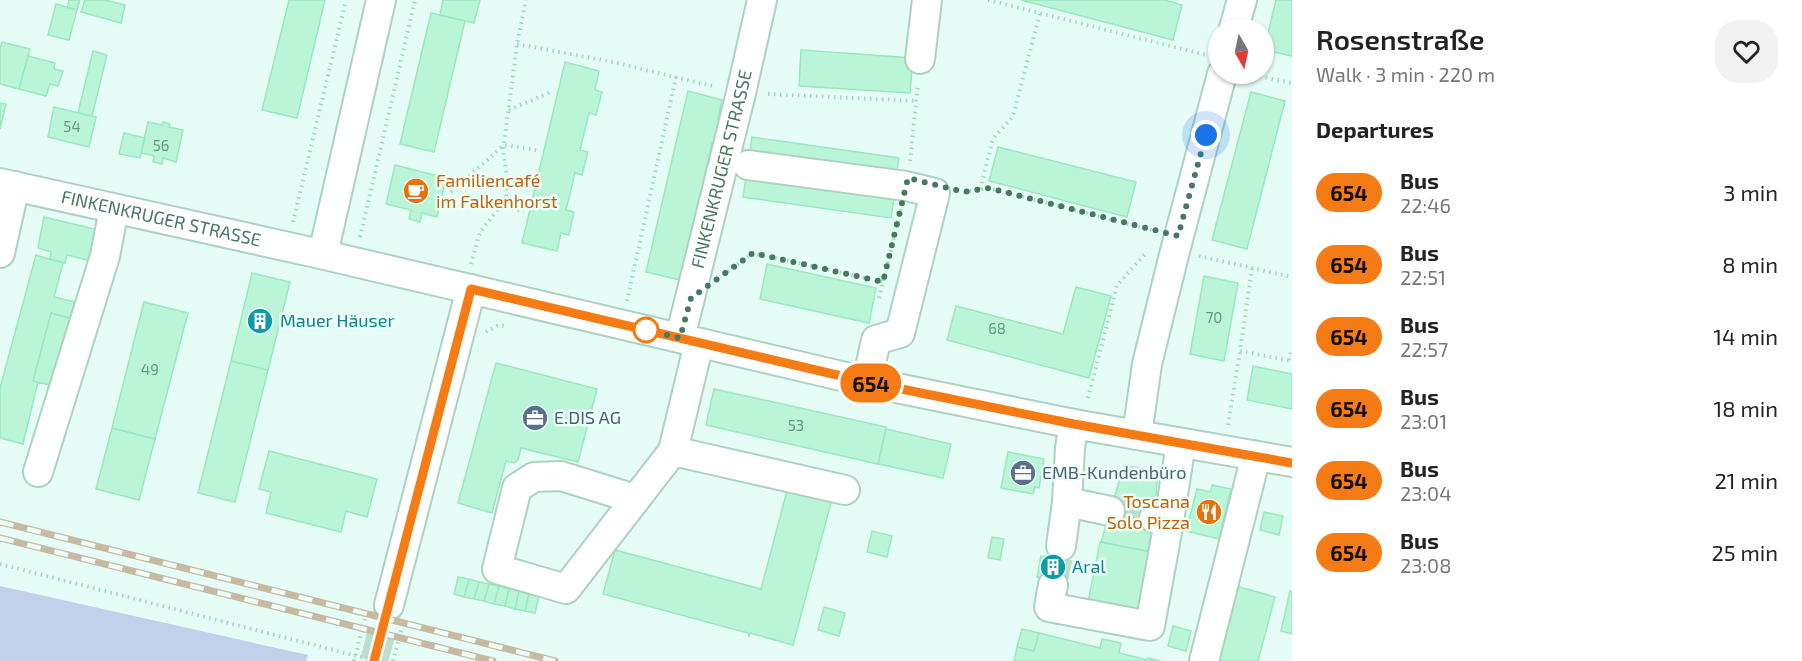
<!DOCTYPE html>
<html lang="en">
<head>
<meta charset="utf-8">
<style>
  body { margin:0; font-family:"Exo 2",sans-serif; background:#f2f2f2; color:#222; height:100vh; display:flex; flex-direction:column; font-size:22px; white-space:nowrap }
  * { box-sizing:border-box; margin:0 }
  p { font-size:20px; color:#767676 }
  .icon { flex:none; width:33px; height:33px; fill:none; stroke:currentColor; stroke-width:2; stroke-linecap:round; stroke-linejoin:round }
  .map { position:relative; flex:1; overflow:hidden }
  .sheet { display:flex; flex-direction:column; background:#fff; width:510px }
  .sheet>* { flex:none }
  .badge { padding:0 12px; border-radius:20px; font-size:21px; line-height:39px }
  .needle { width:39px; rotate:171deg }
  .buttons { position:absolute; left:1208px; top:18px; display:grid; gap:12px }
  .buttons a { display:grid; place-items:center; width:66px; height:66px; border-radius:50%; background:#fff; box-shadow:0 2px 4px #0004; font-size:30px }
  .you { position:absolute; width:30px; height:30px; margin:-15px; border:4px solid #fff; border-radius:50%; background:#1a73e8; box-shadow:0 0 0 9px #1a73e833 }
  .map>.badge { position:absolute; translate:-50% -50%; box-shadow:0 0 0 3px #fff }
  h2 { padding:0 24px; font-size:22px; line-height:54px }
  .round { display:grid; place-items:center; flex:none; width:63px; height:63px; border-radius:24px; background:#f2f2f2 }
  .overview { display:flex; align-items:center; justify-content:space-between; height:102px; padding:0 24px }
  h1 { font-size:28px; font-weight:600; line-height:45px }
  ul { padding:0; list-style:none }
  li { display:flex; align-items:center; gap:18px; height:72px; padding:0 24px }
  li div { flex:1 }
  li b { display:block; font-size:22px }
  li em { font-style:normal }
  li .badge { min-width:66px; font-weight:700; text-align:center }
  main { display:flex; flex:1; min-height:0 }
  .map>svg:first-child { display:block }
  .green { fill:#c2d0ec }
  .building { fill:#bbf5d7; stroke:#9ae8be; stroke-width:1.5 }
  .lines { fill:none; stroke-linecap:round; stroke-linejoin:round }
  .minor-tunnel { stroke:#bedcd0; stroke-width:28; stroke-dasharray:28 14; stroke-linecap:butt }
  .minor-casing { stroke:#add2c1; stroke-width:32 }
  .path { stroke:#9edaba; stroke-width:4; stroke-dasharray:1.5 4.5; stroke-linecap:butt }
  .minor { stroke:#fff; stroke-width:28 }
  .rail-casing { stroke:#c8baa2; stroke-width:7 }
  .rail { stroke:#edfff9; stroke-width:4.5; stroke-dasharray:14; stroke-linecap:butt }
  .line-casing { stroke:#fff; stroke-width:14 }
  .line { stroke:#f57c14; stroke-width:9 }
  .walk { stroke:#48785d; stroke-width:6; stroke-dasharray:0 10.8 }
  .stop-dot { fill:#fff; stroke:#f57c14; stroke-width:3 }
  .labels { text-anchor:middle; stroke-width:5; stroke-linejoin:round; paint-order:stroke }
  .number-label { font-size:15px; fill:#65977c }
  .street-label { font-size:18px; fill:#48785d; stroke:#edfff9 }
  .food-label { font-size:18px; fill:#c56008; stroke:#edfff9; text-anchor:start }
  .culture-label { font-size:18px; fill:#0d838f; stroke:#edfff9; text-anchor:start }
  .service-label { font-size:18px; fill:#4e5e75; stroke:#edfff9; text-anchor:start }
</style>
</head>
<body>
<main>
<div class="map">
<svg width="1292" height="661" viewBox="0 0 1292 661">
  <rect width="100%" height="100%" fill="#e5fdf6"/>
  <path class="green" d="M0,586l308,69 -2,6h-306z"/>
  <path class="building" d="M69,0h11l-3,10 -10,-2z
    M85,0h20l20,5 -4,18 -40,-11z
    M289,0h36l-28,118 -35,-8z
    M443,0h37l-6,23 -34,-8z
    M1021,0h144l17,5 -9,35z
    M1276,0h16v56l-28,-6z
    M56,4l21,6 -8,30 -21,-5z
    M431,13l34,8 -31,131 -34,-8z
    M2,42l28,7 -11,40 -19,-5v-35z
    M801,50l112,8 -3,35 -111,-7z
    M93,51l14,4 -15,61 -14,-3z
    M28,56l27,7 -1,6 9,2 -5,15 -8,-2 -4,12 -27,-7z
    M565,62l34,9 -4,19 7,2 -6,23 -7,-2 -9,37 8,2 -6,23 -7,-2 -9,37 8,2 -5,23 -8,-2 -4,18 -35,-8z
    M688,91l34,9 -4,19 7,2 -5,24 -8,-2 -8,36 7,1 -5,25 -8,-2 -18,77 -34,-8z
    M1251,92l34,9 -38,148 -35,-9z
    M0,103l6,1 -6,25z
    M54,107l42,10 -7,30 -41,-10z
    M148,122l14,3 1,-3 7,2 -1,3 14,3 -7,32 -13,-4 -1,6 -9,-2 1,-6 -13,-3z
    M124,133l21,5 -5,20 -21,-4z
    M752,137l147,21 -3,20 -147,-21z
    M998,147l138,35 -9,35 -138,-36z
    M395,165l51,13 -9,39 -15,-4 -2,9 -11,-3 2,-9 -25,-6z
    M746,178l148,21 -3,19 -148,-21z
    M44,217l55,13 -8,31 -24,-6 -2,8 -15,-4 1,-7 -13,-4z
    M36,255l27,8 -9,34 21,5 -5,16 -19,-5 -18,68 5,1 -15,62 -23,-6v-50z
    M767,264l109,24 -7,35 -109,-24z
    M252,273l38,9 -22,88 -37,-9z
    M1204,276l34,7 -14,78 -34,-7z
    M1076,287l35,9 -22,82 -142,-38 9,-34 107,28z
    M144,302l44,11 -33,126 -43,-11z
    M51,313l20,6 -17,67 -21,-5z
    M231,361l37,9 -33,132 -37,-9z
    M496,363l101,26 -19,73 -57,-14 -3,12 -4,3 -8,-2 -14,52 -34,-10z
    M1253,366l39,8v35l-45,-9z
    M714,389l172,38 -8,37 -172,-39z
    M112,428l43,11 -16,61 -43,-11z
    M886,429l65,15 -8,34 -65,-14z
    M269,451l108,28 -10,38 -21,-6 -5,21 -75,-19 5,-21 -12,-3z
    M1008,452l36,7 -5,29 -4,-1 -2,7 -32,-6z
    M1124,465l34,7 -7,80 -50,-10z
    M1212,485l19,4 -12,50 -33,-8 11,-42 14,3z
    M788,487l44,12 -39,146 -43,-12 -1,3 -1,-3 -145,-39 12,-44 146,39z
    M1264,512l19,4 -4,19 -19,-5z
    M872,531l20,5 -5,21 -20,-5z
    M992,537l12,2 -4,21 -12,-2z
    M1100,542l53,10 -13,66 -53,-11z
    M1052,545l18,3 -7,38 -26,-9 4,-21 9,1z
    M458,577l11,2 -5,18 -10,-3z
    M469,579l10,3 -5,17 -10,-2z
    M479,582l10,2 -5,17 -10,-2z
    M489,584l10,2 -5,18 -10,-3z
    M499,586l10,3 -4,17 -11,-2z
    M1236,586l39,11 -17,64h-42z
    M509,589l10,2 -4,18 -10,-3z
    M519,591l10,3 -4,17 -10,-2z
    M1290,591l2,1v42l-11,-3z
    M529,594l10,2 -4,17 -10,-2z
    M824,607l21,6 -6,23 -21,-6z
    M1173,626l18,5 -5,20 -18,-5z
    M1022,629l17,4 -5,18 -17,-4z
    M1039,633l61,15 2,-9 19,4 -2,10 29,7v-2l12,3h-146l3,-14 17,4z"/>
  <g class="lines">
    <path class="minor-tunnel" d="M1110,511l44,7
      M1053,585l8,-39
      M374,661l15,-56"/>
    <g class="minor-casing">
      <g id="minor">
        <path d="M1234,28l8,-28"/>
        <path d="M920,59l7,-59"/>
        <path d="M748,165l158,21 29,7 -35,140 -24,7 -9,42"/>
        <path id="s1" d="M0,183l316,70 551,129 207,42 218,38"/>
        <path d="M0,253l15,-67"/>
        <path d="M323,254l58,-254"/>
        <path id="s2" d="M680,338l61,-245 21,-93"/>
        <path d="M1074,424l-4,24 -3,54 43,9"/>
        <path d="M1137,435l10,-71 28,-113 47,-177"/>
        <path d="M673,451l172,39"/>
        <path d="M38,472l67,-216 9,-47"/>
        <path d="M635,499l-74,-23 -27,1 -17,11 -20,81 69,20 107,-138 26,-108"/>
        <path d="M1154,518l15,3 12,-78"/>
        <path d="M1061,546l6,-44"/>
        <path d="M1053,585l-4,22 101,19 19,-105"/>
        <path d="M389,605l82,-316"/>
        <path d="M1204,661l52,-205"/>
      </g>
    </g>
    <path class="path" d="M988,0l218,55
      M517,44l96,18 103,25
      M1248,74l44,9
      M768,94l149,7
      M509,110l42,-18
      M910,161l8,-77
      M980,189l13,-50 20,-23 27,-103
      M958,190l6,2 25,-4 166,43
      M451,192l53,-47 37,6
      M500,207l24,4
      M293,222l53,-222
      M360,237l55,-237
      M1199,256l93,21
      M471,264l9,-32 26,-33 1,-22 -4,-26 14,-107 9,-44
      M1252,268l-12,83 52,10
      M723,275l30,-22 130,29
      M879,298l22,-89
      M627,301l49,-224
      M486,332l13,-7 5,1
      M1289,360l3,-11
      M1088,398l29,-113 30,-33
      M1228,425l12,-74
      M0,564l376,97
      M354,661l12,-46
      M393,661l9,-34"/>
    <use href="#minor" class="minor"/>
    <g class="rail-casing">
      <path id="rail" d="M0,522l555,139
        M0,538l493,123"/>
    </g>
    <use href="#rail" class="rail"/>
  </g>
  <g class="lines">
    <g class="line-casing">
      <path id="line" d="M374,661l97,-372 396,93 207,42 218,39"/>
    </g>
    <use href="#line" class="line"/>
    <path class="walk" d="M646,330l34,8 11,-40 62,-45 130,29 25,-104 56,14 25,-4 189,48 28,-101"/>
  </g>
  <defs>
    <g id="cafe-disc" transform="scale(1.35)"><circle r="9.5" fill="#e8710a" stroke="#edfff9"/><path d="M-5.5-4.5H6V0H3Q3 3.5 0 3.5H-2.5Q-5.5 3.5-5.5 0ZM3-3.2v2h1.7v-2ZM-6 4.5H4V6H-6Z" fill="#fff"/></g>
    <g id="building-disc" transform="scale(1.35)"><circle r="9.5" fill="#0f9aa8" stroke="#edfff9"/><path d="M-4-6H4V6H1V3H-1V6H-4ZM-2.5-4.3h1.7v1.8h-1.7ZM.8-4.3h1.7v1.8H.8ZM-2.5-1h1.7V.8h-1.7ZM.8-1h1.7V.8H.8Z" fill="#fff"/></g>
    <g id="office-disc" transform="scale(1.35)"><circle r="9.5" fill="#5c6f8a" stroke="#edfff9"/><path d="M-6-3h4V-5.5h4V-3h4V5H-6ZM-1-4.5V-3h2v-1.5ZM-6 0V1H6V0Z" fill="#fff"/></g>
    <g id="restaurant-disc" transform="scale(1.35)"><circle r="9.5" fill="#e8710a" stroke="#edfff9"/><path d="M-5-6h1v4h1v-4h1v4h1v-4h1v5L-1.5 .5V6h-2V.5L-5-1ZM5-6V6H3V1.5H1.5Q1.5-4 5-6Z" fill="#fff"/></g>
  </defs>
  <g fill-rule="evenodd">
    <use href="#cafe-disc" x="416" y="191"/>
    <use href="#building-disc" x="260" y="321"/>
    <use href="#office-disc" x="535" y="418"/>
    <use href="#office-disc" x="1023" y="473"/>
    <use href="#restaurant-disc" x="1209" y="512"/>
    <use href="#building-disc" x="1053" y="567"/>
  </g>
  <circle class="stop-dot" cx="646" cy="330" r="12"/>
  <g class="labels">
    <g class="number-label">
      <text x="72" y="132">54</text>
      <text x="161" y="151">56</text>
      <text x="1214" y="323">70</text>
      <text x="997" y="334">68</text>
      <text x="150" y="375">49</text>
      <text x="796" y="431">53</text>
    </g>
    <g class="street-label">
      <text dy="6" stroke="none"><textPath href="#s2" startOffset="174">FINKENKRUGER STRASSE</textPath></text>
      <text dy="6" stroke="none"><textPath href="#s1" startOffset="165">FINKENKRUGER STRASSE</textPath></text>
    </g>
    <g class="food-label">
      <text x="436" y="187">Familiencafé<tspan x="436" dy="21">im Falkenhorst</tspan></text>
      <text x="1190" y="508" text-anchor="end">Toscana<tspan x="1190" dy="21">Solo Pizza</tspan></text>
    </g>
    <g class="culture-label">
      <text x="280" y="327">Mauer Häuser</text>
      <text x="1072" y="573">Aral</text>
    </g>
    <g class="service-label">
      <text x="554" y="424">E.DIS AG</text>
      <text x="1042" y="479">EMB-Kundenbüro</text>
    </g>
  </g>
</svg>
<div class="buttons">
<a><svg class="needle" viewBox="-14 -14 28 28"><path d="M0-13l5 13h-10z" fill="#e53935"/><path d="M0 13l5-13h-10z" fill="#767676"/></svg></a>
</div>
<div class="you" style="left:1206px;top:135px"></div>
<b class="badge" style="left:871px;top:383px;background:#f57c14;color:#111">654</b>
</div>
<section class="sheet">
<div class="overview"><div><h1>Rosenstraße</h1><p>Walk · 3 min · 220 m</p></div><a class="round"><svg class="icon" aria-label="heart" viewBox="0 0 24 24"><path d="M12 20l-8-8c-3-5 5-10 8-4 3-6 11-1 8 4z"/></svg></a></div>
<h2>Departures</h2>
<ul>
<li><span class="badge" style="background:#f57c14;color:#111">654</span><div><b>Bus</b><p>22:46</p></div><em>3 min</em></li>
<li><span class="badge" style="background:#f57c14;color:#111">654</span><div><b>Bus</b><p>22:51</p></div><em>8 min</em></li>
<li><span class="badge" style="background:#f57c14;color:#111">654</span><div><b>Bus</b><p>22:57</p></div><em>14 min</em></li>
<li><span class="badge" style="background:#f57c14;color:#111">654</span><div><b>Bus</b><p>23:01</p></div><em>18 min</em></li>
<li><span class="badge" style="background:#f57c14;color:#111">654</span><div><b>Bus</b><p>23:04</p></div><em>21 min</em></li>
<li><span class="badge" style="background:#f57c14;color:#111">654</span><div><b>Bus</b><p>23:08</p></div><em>25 min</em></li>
</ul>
</section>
</main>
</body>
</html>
